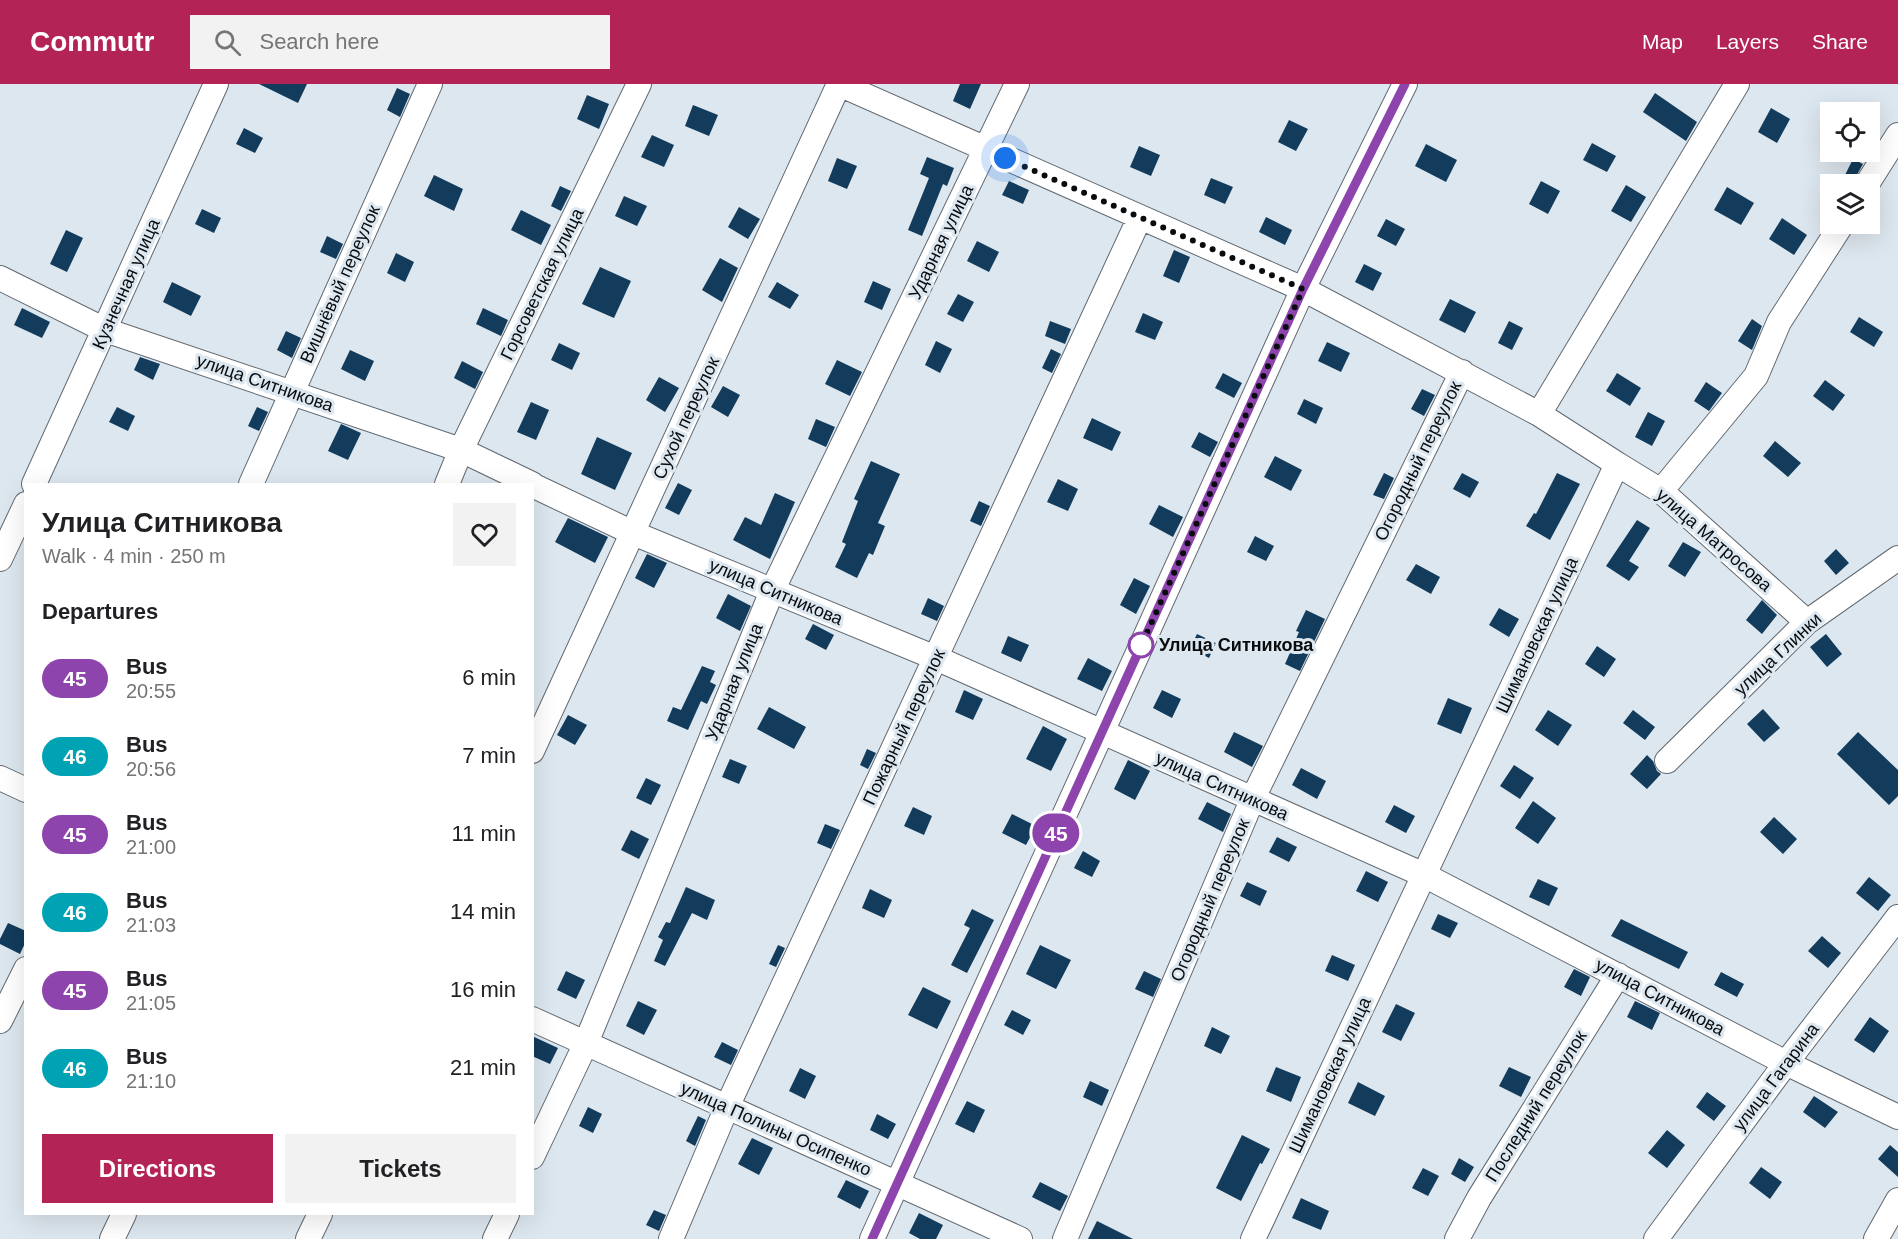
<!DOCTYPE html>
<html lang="en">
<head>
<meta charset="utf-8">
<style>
  body { margin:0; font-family:Helvetica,sans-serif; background:#f2f2f2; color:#202124; height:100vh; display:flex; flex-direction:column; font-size:22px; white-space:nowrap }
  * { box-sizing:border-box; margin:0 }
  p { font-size:20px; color:#757577 }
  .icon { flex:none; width:33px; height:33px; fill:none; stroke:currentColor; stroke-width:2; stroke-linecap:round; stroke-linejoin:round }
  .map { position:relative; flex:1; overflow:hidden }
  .side { position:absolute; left:24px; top:399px; width:510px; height:732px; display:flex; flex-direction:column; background:#fff; border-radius:0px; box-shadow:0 6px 24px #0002 }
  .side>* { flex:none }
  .badge { padding:0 12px; border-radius:20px; font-size:21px; line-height:39px }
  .tools { position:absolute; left:1820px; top:18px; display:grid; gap:12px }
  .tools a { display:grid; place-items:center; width:60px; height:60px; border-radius:0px; background:#fff; box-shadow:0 6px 24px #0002; font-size:30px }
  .you { position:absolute; width:30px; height:30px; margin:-15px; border:4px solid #fff; border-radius:50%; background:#1a73e8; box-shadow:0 0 0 9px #1a73e833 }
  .map>.badge { position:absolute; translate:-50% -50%; box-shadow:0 0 0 3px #fff }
  h2 { padding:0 18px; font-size:22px; line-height:54px }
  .round { display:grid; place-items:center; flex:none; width:63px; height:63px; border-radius:0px; background:#f2f2f2 }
  .headline { display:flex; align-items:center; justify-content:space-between; height:102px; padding:0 18px }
  h1 { font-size:28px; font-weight:700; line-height:45px }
  .cta { display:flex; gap:12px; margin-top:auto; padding:12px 18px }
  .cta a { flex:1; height:69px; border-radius:0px; background:#b32356; color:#fff; font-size:24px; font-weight:700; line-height:69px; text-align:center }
  .cta a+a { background:#f2f2f2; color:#202124 }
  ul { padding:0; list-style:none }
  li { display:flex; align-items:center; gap:18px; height:78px; padding:0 18px }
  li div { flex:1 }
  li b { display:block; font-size:22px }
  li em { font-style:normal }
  li .badge { min-width:66px; font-weight:700; text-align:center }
  header { display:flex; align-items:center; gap:36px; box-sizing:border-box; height:84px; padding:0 30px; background:#b32356; color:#fff }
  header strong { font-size:28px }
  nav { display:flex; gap:33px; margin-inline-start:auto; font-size:21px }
  .search { width:420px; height:54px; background:#f2f2f2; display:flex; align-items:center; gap:15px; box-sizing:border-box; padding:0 21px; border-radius:0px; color:#757577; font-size:22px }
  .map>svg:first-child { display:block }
  .building { fill:#133b5b }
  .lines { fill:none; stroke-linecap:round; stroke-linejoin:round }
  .minor-casing { stroke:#616971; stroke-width:26 }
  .minor { stroke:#fff; stroke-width:24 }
  .line-casing { stroke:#fff; stroke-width:14 }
  .line { stroke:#8e44ad; stroke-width:9 }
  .walk { stroke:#090c0f; stroke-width:6; stroke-dasharray:0 10.8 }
  .stop-dot { fill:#fff; stroke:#8e44ad; stroke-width:3 }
  .labels { text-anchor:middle; stroke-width:6; stroke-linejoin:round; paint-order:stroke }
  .street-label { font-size:18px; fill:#090c0f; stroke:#dde7ef }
  .stop-label { font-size:18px; font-weight:bold; fill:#090c0f; stroke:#dde7ef; text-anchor:start }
</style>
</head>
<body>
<header>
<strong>Commutr</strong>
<div class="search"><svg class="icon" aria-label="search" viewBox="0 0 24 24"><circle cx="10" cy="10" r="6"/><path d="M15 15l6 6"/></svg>Search here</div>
<nav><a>Map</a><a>Layers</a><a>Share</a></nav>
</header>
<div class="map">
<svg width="1898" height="1155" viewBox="0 0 1898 1155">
  <rect width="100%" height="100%" fill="#dde7ef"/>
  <path class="building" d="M259,0h48l-9,19z
    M960,0h21l-11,25 -17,-8z
    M397,4l13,6 -10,23 -13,-7z
    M1655,9l42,29 -11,19 -43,-29z
    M587,11l22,9 -10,25 -22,-10z
    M693,21l25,10 -9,21 -24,-10z
    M1771,24l19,11 -13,24 -19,-11z
    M1289,36l19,9 -12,22 -18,-9z
    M244,44l19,10 -8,15 -19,-9z
    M652,51l22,10 -10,22 -23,-10z
    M1592,59l24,13 -9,16 -24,-12z
    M1426,60l31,16 -11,22 -31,-16z
    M1139,62l21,9 -9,21 -21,-9z
    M927,73l27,11 -7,18 -4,-2 -21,52 -14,-6 21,-52 -9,-4z
    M837,74l20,8 -10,23 -19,-8z
    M1853,75l10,5 -9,16 -9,-5z
    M434,91l29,14 -9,22 -30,-15z
    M1211,94l22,9 -8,17 -21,-9z
    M1009,97l20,9 -6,14 -21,-9z
    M1541,97l19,10 -12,23 -19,-10z
    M1626,101l20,12 -15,25 -20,-11z
    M560,102l11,5 -10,20 -10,-5z
    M1727,103l27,16 -13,22 -27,-15z
    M624,112l23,10 -10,20 -22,-10z
    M739,123l21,12 -12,20 -20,-12z
    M202,125l19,9 -7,15 -19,-9z
    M521,126l30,15 -10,20 -30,-15z
    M1266,133l26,13 -7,15 -26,-13z
    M1782,134l25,17 -13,20 -25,-16z
    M1386,135l19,10 -9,17 -19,-10z
    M66,146l17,8 -16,34 -17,-8z
    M327,152l16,8 -7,15 -16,-7z
    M977,157l22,11 -10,20 -22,-11z
    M1174,166l16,7 -11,26 -16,-7z
    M396,169l18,9 -9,20 -18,-9z
    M720,174l18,10 -16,34 -20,-12z
    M1364,180l18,9 -9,18 -18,-9z
    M600,183l31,14 -17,37 -32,-14z
    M873,197l18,8 -9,21 -18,-8z
    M172,198l29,14 -10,20 -28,-14z
    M777,198l22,13 -9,14 -22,-12z
    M958,210l16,8 -11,20 -16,-8z
    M1450,215l26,13 -11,21 -26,-13z
    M22,224l28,14 -8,16 -28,-13z
    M483,224l25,12 -7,16 -25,-12z
    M1143,229l20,9 -8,18 -20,-8z
    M1859,233l24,15 -9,15 -24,-15z
    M1752,235l10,7 -10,24 -14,-9z
    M1050,237l21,8 -6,15 -20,-8z
    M1509,237l14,7 -11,22 -14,-7z
    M286,247l15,7 -9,20 -15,-8z
    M936,257l16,8 -12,24 -15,-8z
    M1327,258l23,11 -9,19 -23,-11z
    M559,259l21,10 -8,17 -21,-10z
    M1051,265l10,5 -9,19 -10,-5z
    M350,266l24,11 -9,20 -24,-12z
    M140,273l20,7 -7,16 -19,-10z
    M837,276l25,12 -12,24 -25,-12z
    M462,277l21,11 -8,17 -21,-11z
    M1223,289l19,10 -8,15 -19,-10z
    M1617,289l24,15 -11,18 -24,-15z
    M659,293l20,11 -14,24 -19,-12z
    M1825,296l20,15 -12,16 -20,-15z
    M1706,298l16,11 -13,18 -15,-10z
    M723,302l17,9 -12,22 -17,-10z
    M1422,305l13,6 -11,21 -13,-7z
    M1304,315l19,9 -7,16 -19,-10z
    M531,318l18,8 -13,30 -19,-8z
    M117,323l18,9 -7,15 -19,-9z
    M257,323l11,5 -9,19 -11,-5z
    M1648,328l17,9 -13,25 -17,-9z
    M1092,334l29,14 -9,19 -29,-13z
    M816,335l19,8 -9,20 -18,-8z
    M341,340l20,9 -13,27 -20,-9z
    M1199,348l19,10 -8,15 -19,-10z
    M597,353l35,16 -17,37 -34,-16z
    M1775,357l26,22 -13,14 -25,-21z
    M1275,372l27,14 -11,21 -27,-14z
    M871,377l29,13 -22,49 7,3 -12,29 -4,-2 -12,25 -22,-11 11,-23 -4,-2 16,-41 -4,-2z
    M1384,389l10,5 -10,21 -11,-4z
    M1462,389l17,9 -9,16 -17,-9z
    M1557,389l23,11 -30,56 -24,-14 8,-13 2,1z
    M1058,395l20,10 -10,22 -21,-9z
    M678,399l14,7 -13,25 -14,-7z
    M775,409l20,9 -25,57 -37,-19 12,-23 16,8z
    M979,417l11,5 -9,20 -11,-5z
    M1159,421l24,12 -10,20 -24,-13z
    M568,434l40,19 -13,26 -40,-21z
    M1637,436l13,8 -21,33 10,6 -10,14 -23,-15z
    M1255,452l19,10 -8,15 -19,-9z
    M1683,458l18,10 -16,25 -17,-11z
    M1836,465l13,14 -13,12 -12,-14z
    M647,470l20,9 -13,25 -19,-10z
    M1416,480l24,13 -9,17 -25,-14z
    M1134,494l16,8 -14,28 -16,-9z
    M728,510l23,12 -11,25 -24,-13z
    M928,514l16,8 -7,15 -16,-7z
    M1762,516l15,15 -15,19 -16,-14z
    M1499,524l20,11 -10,18 -20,-12z
    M1306,526l19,9 -25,52 -15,-7 14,-32 -3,-1z
    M813,540l21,11 -8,15 -21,-11z
    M1197,550l19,9 -7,15 -19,-10z
    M1826,550l16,20 -15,13 -17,-20z
    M1008,552l21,9 -8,17 -20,-9z
    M1597,562l19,13 -12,18 -19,-13z
    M1088,574l24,13 -10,20 -25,-12z
    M702,582l13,5 -5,11 6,3 -9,19 -6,-3 -13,29 -21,-9 6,-14 8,3z
    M964,606l19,9 -10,21 -18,-8z
    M1162,606l19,9 -9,19 -19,-10z
    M1448,614l24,10 -11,26 -24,-10z
    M769,623l37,20 -12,22 -37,-20z
    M1763,625l17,19 -16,14 -17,-18z
    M1548,626l24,15 -14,21 -23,-16z
    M1633,626l22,17 -10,13 -22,-17z
    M568,631l19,10 -12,20 -18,-10z
    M1043,642l24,13 -16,32 -25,-12z
    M1234,648l29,14 -11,21 -28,-15z
    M1858,648l40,38v26l-9,9 -52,-51z
    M867,665l9,4 -8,16 -8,-4z
    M1647,671l6,6 4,10 4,3 -14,15 -17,-15z
    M730,675l17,7 -8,18 -17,-7z
    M1128,676l22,11 -15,29 -21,-11z
    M1514,681l20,13 -14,21 -20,-13z
    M1301,684l25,13 -9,18 -25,-14z
    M646,694l15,7 -10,20 -15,-7z
    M1533,717l23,17 -18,26 -23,-16z
    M1207,718l24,12 -8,18 -25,-13z
    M1394,721l21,11 -9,17 -21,-11z
    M913,723l19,9 -8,19 -20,-9z
    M1012,730l24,12 -10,19 -24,-12z
    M1774,733l23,22 -14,15 -23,-22z
    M825,740l15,6 -9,19 -14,-6z
    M631,746l18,9 -10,20 -18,-9z
    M1277,753l20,10 -8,15 -20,-10z
    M1083,767l17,10 -8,16 -18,-9z
    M1366,787l22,11 -10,20 -22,-11z
    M1869,793l22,18 -13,16 -22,-18z
    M1538,795l20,9 -9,18 -20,-9z
    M1247,798l20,9 -7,15 -20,-10z
    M686,803l29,13 -8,20 -15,-7 -27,53 -11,-5 9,-21 -5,-3 8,-15 4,1z
    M870,805l22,11 -8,18 -22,-10z
    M972,825l22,11 -27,53 -16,-8 19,-37 -6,-3z
    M1438,830l20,9 -8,15 -19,-9z
    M1621,835l67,33 -9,17 -68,-33z
    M8,839l18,8v10l-6,13 -20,-10v-5z
    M1822,852l19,17 -13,15 -20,-17z
    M778,861l7,3 -9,19 -7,-3z
    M1040,861l31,15 -15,29 -30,-15z
    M1332,871l23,10 -7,16 -23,-10z
    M1574,885l16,8 -9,19 -17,-9z
    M566,887l19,9 -9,19 -19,-9z
    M1144,887l17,8 -8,18 -18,-8z
    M1721,888l23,12 -7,13 -23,-12z
    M923,903l28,14 -14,28 -29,-14z
    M638,917l19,9 -13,25 -18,-9z
    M1635,917l25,12 -8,17 -25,-13z
    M1396,920l19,9 -14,28 -19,-9z
    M1012,926l19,10 -8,15 -19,-10z
    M1870,933l19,14 -15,22 -20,-13z
    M1212,943l18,9 -9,18 -17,-8z
    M532,952l26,12 -8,16 -18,-8z
    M722,958l16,8 -7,15 -17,-8z
    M1276,983l25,10 -10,25 -25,-11z
    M1509,983l22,10 -10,20 -22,-11z
    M800,984l16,8 -11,23 -16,-8z
    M1090,997l19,9 -7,16 -19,-9z
    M1358,998l27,14 -10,20 -27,-13z
    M1707,1008l19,14 -12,15 -18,-14z
    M1814,1012l24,16 -13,16 -22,-16z
    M967,1017l18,9 -11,23 -19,-9z
    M588,1023l14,7 -9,19 -14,-7z
    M877,1030l19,10 -8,15 -18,-9z
    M698,1032l8,4 -11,26 -9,-5z
    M1667,1046l18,15 -18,23 -19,-15z
    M1242,1051l28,14 -8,15 -2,-1 -19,38 -25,-13z
    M752,1054l21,10 -14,27 -21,-11z
    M1890,1061l8,7v25l-20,-18z
    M1459,1074l15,9 -9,15 -14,-8z
    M1761,1083l21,15 -12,17 -21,-16z
    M1423,1084l16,8 -11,20 -16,-8z
    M846,1096l23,11 -9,18 -23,-12z
    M1040,1098l28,14 -8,15 -28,-14z
    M1301,1114l28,13 -8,19 -29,-12z
    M654,1126l12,5 -7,16 -13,-6z
    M919,1129l24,12 -7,14h-16l-11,-6z
    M1097,1137l36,18h-45z"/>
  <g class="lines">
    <g class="minor-casing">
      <path id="minor" d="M839,0l464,205 236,125
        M1867,100l31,-49
        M0,194l105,52 356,120 71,34
        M1617,380l44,27 146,131
        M34,400l182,-400
        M251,400l179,-400
        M447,400l14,-34 178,-366
        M532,401l101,48 303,125 488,217 362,188 112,54
        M1661,407l95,-115 23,-54 63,-98
        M0,475l26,-55
        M532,667l307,-667
        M1667,677l140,-139 91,-64
        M0,694l26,12
        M532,935l488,220
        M0,937l26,-52
        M532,1073l54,-114 186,-452 245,-507
        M112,1155l12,-25
        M308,1155l12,-25
        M495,1155l12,-25
        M671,1155l56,-132 413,-890
        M872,1155l431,-950 102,-205
        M1065,1155l188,-441 209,-426
        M1253,1155l364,-775 -78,-50 198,-330
        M1457,1155l22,-41 139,-223
        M1656,1155l130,-176 112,-146
        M1876,1155l22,-39"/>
    </g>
    <use href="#minor" class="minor"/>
  </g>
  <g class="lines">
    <g class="line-casing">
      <path id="line" d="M872,1155l431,-950 102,-205"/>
    </g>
    <use href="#line" class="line"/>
    <path class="walk" d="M1005,74l298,131 -163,359 1,-3"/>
  </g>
  <circle class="stop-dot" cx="1141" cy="561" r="12"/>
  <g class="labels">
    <g class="street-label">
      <text transform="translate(941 158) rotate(-64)" y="6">Ударная улица</text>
      <text transform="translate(126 200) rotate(-66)" y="6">Кузнечная улица</text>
      <text transform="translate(340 200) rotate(-66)" y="6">Вишнёвый переулок</text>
      <text transform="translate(542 200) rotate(-64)" y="6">Горсоветская улица</text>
      <text transform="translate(265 299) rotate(19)" y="6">улица Ситникова</text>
      <text transform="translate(686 334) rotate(-65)" y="6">Сухой переулок</text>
      <text transform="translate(1418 377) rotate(-64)" y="6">Огородный переулок</text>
      <text transform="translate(1714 456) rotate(41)" y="6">улица Матросова</text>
      <text transform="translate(776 508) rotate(23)" y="6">улица Ситникова</text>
      <text transform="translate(1537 551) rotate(-65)" y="6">Шимановская улица</text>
      <text transform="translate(1778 570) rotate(-43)" y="6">улица Глинки</text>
      <text transform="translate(734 598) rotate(-68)" y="6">Ударная улица</text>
      <text transform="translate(904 643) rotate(-65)" y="6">Пожарный переулок</text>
      <text transform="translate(1222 702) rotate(24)" y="6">улица Ситникова</text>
      <text transform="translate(1210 816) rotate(-67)" y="6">Огородный переулок</text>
      <text transform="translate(1660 913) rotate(28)" y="6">улица Ситникова</text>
      <text transform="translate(1330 991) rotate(-65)" y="6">Шимановская улица</text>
      <text transform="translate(1776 993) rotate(-53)" y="6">улица Гагарина</text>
      <text transform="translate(1536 1022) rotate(-58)" y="6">Последний переулок</text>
      <text transform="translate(776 1045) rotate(24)" y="6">улица Полины Осипенко</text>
    </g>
    <g class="stop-label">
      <text x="1159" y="567">Улица Ситникова</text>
    </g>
  </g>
</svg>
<div class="tools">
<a><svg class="icon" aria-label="locate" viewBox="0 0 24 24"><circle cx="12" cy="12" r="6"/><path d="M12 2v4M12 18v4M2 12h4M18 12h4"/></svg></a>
<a><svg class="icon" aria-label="layers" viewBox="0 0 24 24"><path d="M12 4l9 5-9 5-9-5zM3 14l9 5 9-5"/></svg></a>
</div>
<div class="you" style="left:1005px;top:74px"></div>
<b class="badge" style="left:1056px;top:749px;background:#8e44ad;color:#fff">45</b>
<section class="side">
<div class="headline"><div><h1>Улица Ситникова</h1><p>Walk · 4 min · 250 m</p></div><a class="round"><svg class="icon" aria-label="heart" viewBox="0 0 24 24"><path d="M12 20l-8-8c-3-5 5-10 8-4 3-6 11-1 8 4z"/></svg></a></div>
<h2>Departures</h2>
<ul>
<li><span class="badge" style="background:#8e44ad;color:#fff">45</span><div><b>Bus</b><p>20:55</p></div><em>6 min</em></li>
<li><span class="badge" style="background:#00a3b4;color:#fff">46</span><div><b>Bus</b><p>20:56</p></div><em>7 min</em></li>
<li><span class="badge" style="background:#8e44ad;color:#fff">45</span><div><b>Bus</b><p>21:00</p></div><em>11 min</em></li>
<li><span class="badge" style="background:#00a3b4;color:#fff">46</span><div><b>Bus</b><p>21:03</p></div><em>14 min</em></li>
<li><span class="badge" style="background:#8e44ad;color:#fff">45</span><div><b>Bus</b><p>21:05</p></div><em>16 min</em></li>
<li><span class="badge" style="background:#00a3b4;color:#fff">46</span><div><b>Bus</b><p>21:10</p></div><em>21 min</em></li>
</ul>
<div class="cta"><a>Directions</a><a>Tickets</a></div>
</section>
</div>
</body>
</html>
